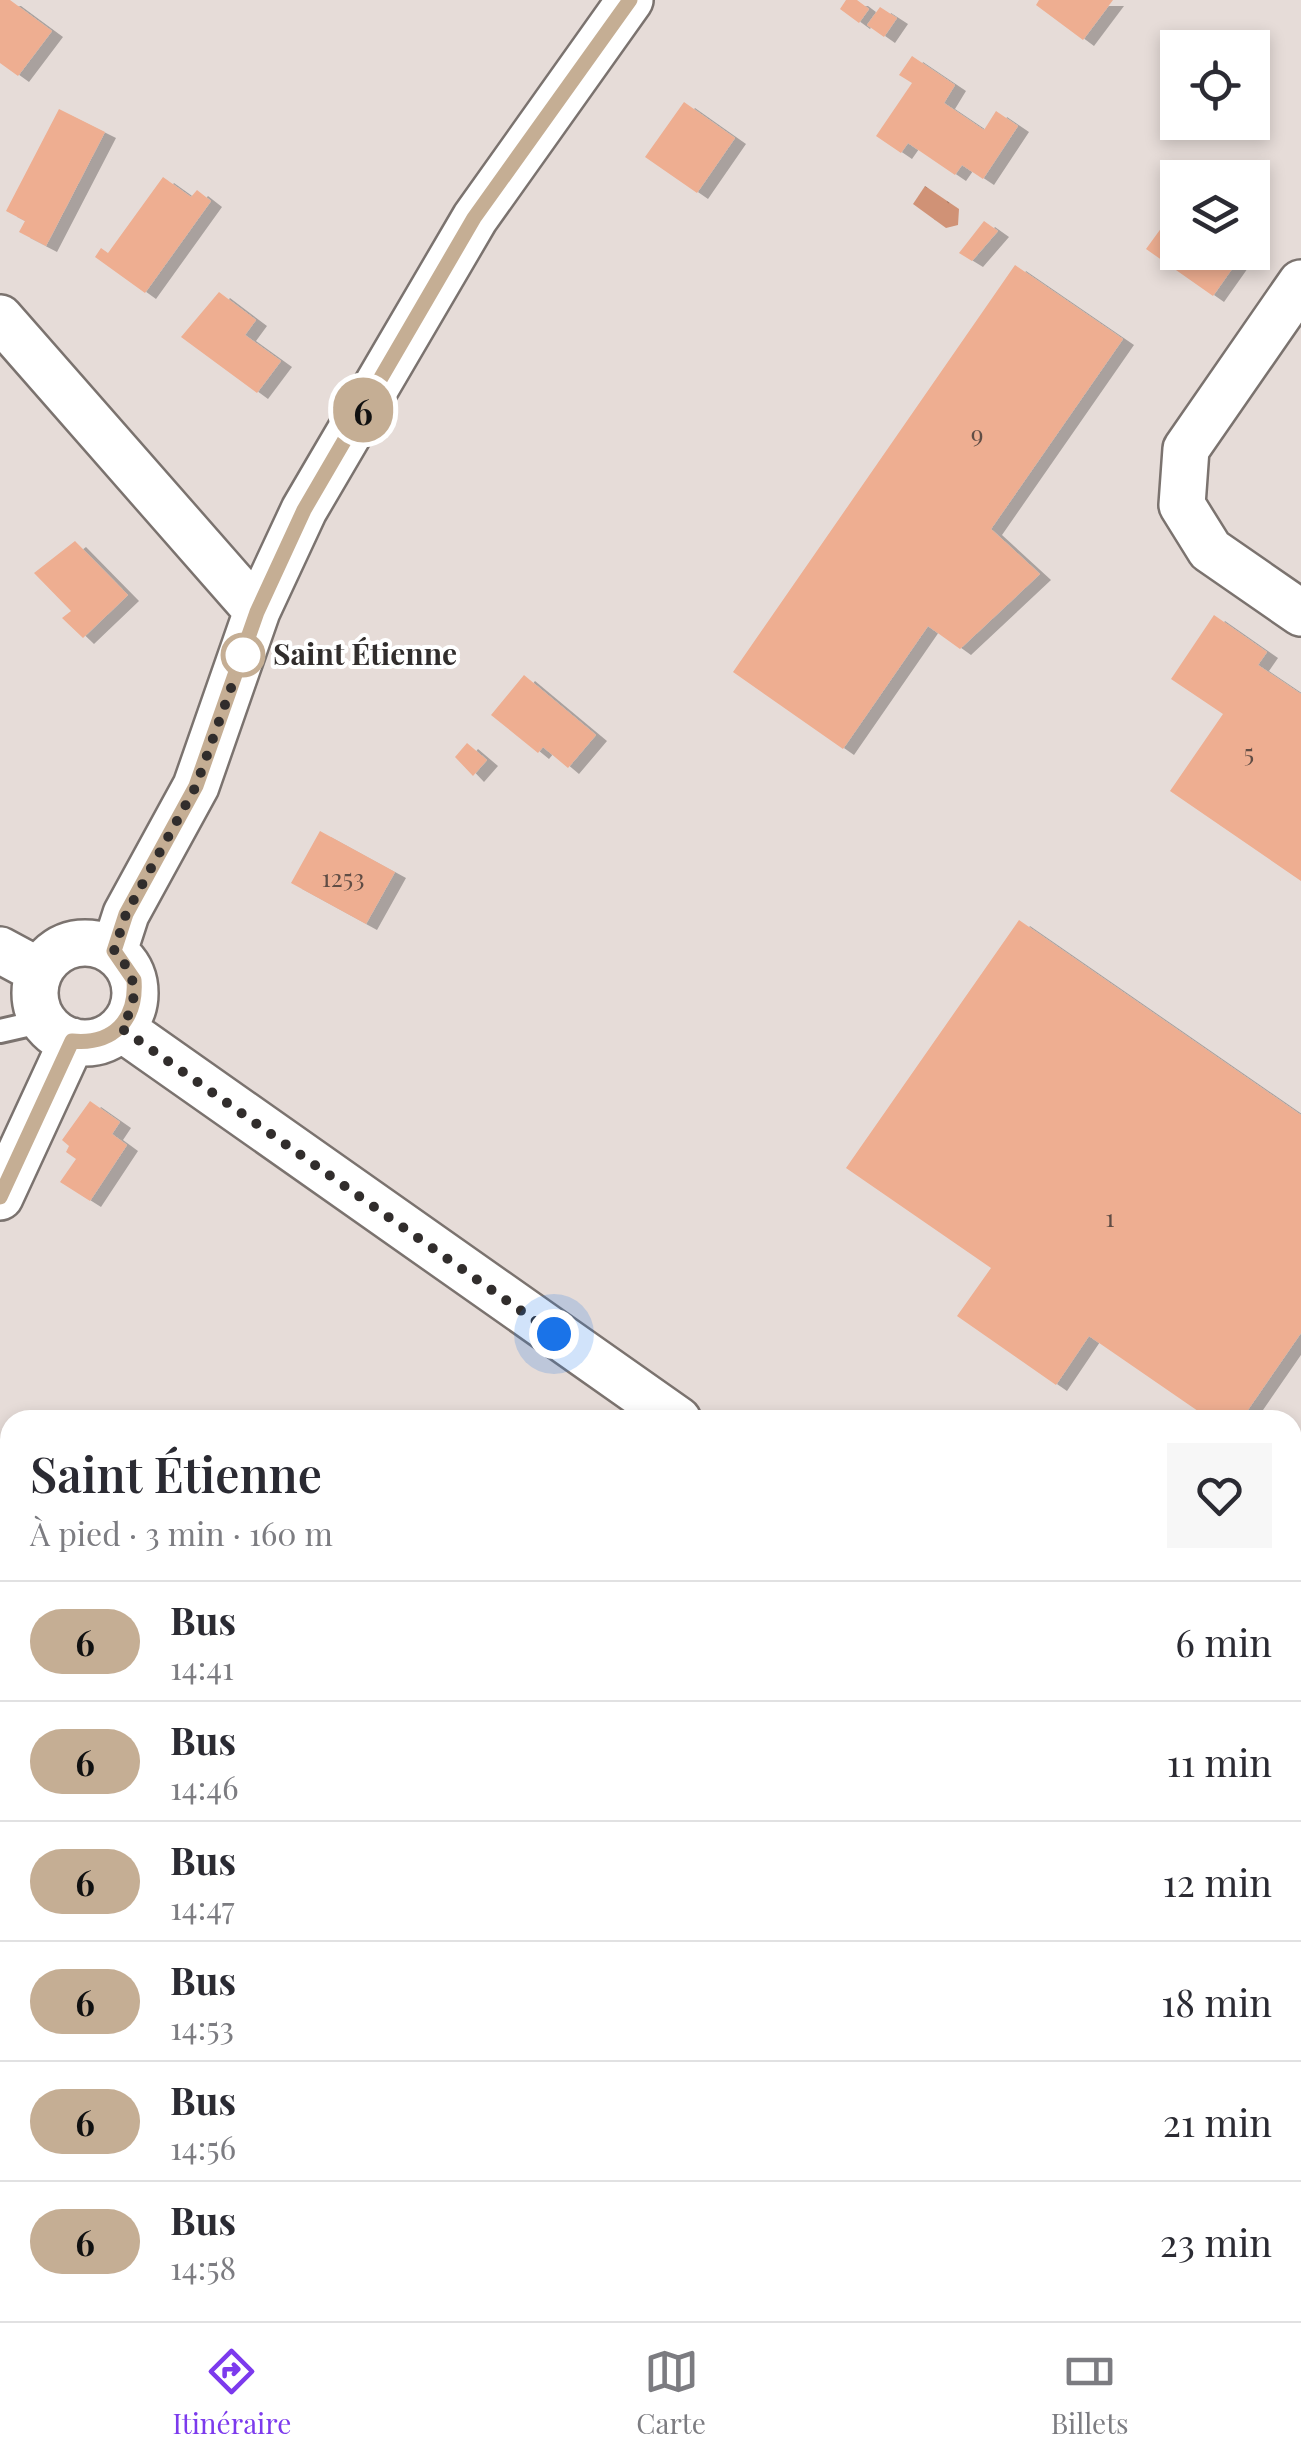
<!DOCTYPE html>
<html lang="fr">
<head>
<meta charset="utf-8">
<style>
  body { margin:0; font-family:"Playfair Display",serif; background:#f7f7f7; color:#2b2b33; height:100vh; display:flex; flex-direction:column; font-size:38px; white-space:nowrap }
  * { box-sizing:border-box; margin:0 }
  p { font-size:32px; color:#7c7c81 }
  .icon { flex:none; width:55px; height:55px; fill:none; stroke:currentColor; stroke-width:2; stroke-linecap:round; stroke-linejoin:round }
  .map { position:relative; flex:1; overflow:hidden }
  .drawer { position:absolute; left:0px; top:1410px; width:1302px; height:912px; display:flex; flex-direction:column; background:#fff; border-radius:30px 30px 0 0; box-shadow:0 5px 15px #0003 }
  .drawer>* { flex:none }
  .badge { padding:0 20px; border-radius:32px; font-size:35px; line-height:65px }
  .controls { position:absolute; left:1160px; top:30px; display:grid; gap:20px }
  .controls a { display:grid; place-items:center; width:110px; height:110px; border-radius:0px; background:#fff; box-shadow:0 5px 15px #0003; font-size:50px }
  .you { position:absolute; width:50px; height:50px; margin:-25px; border:8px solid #fff; border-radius:50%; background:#1a73e8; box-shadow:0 0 0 15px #1a73e833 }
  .map>.badge { position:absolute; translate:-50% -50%; box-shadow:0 0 0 5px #fff }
  .round { display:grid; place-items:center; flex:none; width:105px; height:105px; border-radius:0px; background:#f7f7f7 }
  .head { display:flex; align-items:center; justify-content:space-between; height:170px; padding:0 30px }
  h1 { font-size:48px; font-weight:600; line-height:75px }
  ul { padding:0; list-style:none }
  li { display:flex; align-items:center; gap:30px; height:120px; padding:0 30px; border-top:2px solid #e1e1e2 }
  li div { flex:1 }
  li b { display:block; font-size:38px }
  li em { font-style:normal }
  li .badge { min-width:110px; font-weight:700; text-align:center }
  .dock { display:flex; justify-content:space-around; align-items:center; height:140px; border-top:2px solid #e1e1e2; background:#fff; font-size:28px; color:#7c7c81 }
  .dock a { display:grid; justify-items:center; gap:5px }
  .dock .on { color:#7c3aed }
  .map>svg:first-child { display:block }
  .water { fill:url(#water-ripples) }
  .building { fill:#eeae91; filter:url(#shadow) }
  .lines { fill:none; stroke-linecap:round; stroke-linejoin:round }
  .lane-casing { stroke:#7b736f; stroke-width:28 }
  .street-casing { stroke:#7b736f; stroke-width:50 }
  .lane { stroke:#fff; stroke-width:22 }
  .street { stroke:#fff; stroke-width:45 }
  .line-casing { stroke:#fff; stroke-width:22 }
  .line { stroke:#c5ae94; stroke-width:15 }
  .walk { stroke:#312d2c; stroke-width:10; stroke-dasharray:0 18 }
  .stop-dot { fill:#fff; stroke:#c5ae94; stroke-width:5 }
  .labels { text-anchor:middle; stroke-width:8; stroke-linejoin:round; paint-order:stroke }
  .number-label { font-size:25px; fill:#604d45 }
  .stop-label { font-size:30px; font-weight:bold; fill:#312d2c; stroke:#fff; text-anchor:start }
</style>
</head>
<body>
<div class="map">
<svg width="1301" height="2321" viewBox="0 0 1301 2321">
  <defs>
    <pattern id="water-ripples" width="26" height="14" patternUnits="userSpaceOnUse" patternTransform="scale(2.5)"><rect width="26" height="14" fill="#d09276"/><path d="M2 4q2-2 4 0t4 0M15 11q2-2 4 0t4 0" fill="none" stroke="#a97861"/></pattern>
    <filter id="shadow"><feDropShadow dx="11" dy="6" stdDeviation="0" flood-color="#0004"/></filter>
  </defs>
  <rect width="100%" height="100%" fill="#e6dcd8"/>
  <path class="water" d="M925,186l34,23 -1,16 -12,3 -33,-24z"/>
  <path class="building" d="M0,0h10l42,31 -34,45 -18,-13z
    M846,0h11l12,9 -10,14 -19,-14z
    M1039,0h74l-30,40 -47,-35z
    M880,7l17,11 -13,19 -17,-12z
    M912,56l43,29 -11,18 40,27 12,-19 22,15 -35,53 -21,-14 -7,10 -47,-32 -7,10 -25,-17 36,-53 -13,-8z
    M684,102l51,36 -38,55 -52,-36z
    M59,109l46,23 -59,114 -27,-14 6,-11 -19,-10z
    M163,177l28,20 6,-7 14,11 -66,92 -50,-36 6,-9 7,5z
    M1178,205v47h66l-31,44 -67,-47z
    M984,221l14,10 -26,30 -13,-8z
    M1015,265l108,74 -132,190 49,45 -80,75 -32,-23 -85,123 -110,-77z
    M219,292l37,28 -11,15 36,26 -24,32 -76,-56z
    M75,541l53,54 -45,43 -21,-20 9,-7 -37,-38z
    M1214,615l53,37 -9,13 43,29v187l-131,-90 53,-77 -52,-35z
    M524,675l72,60 -28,33 -25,-21 -5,6 -47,-38z
    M467,743l20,17 -14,16 -18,-19z
    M320,831l75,41 -29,52 -75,-41z
    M1019,920l282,195v218l-60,87h-30l-122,-84 -33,49 -99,-69 34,-48 -145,-100z
    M90,1101l30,21 -8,12 15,11 -37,56 -30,-19 16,-23 -10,-7 3,-6 -7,-6z
    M4,1480l6,3v51l-10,-5v-41z
    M1301,1613v48l-9,-6v-29z
    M0,1923l10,5v39l-10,-5z
    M10,2295v17h50l-4,9h-56v-14l3,2z
    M804,2312h50l-3,4 6,5h-42z
    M1191,2312h52l-7,9h-52z"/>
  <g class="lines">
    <g class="lane-casing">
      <path id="lane" d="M0,1031l44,-10"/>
    </g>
    <g class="street-casing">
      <path id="street" d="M1301,283l-115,166 -4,56 28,45 91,63
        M0,318l257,293
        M35 993a50 50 0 1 1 100 0a50 50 0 1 1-100 0Z
        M0,950l39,21
        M114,951l12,-37 70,-128 61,-175 47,-101 171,-292 155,-218
        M121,1028l557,392
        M0,1197l72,-156
        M1292,1533l9,-9
        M1292,1846l9,6
        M510,2321l5,-9"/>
    </g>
    <use href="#lane" class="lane"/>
    <use href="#street" class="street"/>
  </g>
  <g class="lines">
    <g class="line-casing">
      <path id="line" d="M0,1197l72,-156c41,4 65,-21 62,-61l-20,-29 12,-37 70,-128 61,-174 47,-102 170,-292 156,-218"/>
    </g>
    <use href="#line" class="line"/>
    <path class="walk" d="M243,655l3,-9 -50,140 -70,128 -12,37c24,25 26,48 7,77l433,306"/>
  </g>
  <circle class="stop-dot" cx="243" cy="655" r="20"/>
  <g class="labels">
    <g class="number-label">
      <text x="977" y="443">9</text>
      <text x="1249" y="762">5</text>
      <text x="343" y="887">1253</text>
      <text x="1110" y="1227">1</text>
    </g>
    <g class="stop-label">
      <text x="273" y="665">Saint Étienne</text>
    </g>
  </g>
</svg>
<div class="controls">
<a><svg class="icon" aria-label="locate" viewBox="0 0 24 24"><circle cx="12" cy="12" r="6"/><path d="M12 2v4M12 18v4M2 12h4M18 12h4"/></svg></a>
<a><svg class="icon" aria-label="layers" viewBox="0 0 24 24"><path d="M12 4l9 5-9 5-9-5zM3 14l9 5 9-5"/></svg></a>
</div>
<div class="you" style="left:554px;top:1334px"></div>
<b class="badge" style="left:363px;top:410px;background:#c5ae94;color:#111">6</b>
<section class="drawer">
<div class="head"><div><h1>Saint Étienne</h1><p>À pied · 3 min · 160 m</p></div><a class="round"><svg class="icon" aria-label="heart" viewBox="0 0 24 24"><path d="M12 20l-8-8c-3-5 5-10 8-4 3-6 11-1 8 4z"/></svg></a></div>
<ul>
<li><span class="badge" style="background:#c5ae94;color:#111">6</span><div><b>Bus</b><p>14:41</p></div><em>6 min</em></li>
<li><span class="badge" style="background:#c5ae94;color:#111">6</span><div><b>Bus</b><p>14:46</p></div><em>11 min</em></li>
<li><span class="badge" style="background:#c5ae94;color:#111">6</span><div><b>Bus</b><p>14:47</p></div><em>12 min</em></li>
<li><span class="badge" style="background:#c5ae94;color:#111">6</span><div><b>Bus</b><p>14:53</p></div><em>18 min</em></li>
<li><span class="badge" style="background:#c5ae94;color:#111">6</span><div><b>Bus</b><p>14:56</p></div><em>21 min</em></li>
<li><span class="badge" style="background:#c5ae94;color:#111">6</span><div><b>Bus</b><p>14:58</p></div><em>23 min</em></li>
</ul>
</section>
</div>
<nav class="dock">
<a class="on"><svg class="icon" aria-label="directions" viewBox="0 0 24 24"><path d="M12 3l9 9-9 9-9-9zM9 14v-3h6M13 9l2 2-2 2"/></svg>Itinéraire</a>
<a><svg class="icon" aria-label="map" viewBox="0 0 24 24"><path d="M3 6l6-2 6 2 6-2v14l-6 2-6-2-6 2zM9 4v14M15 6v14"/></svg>Carte</a>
<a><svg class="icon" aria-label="tickets" viewBox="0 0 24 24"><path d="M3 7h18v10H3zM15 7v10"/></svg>Billets</a>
</nav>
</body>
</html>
